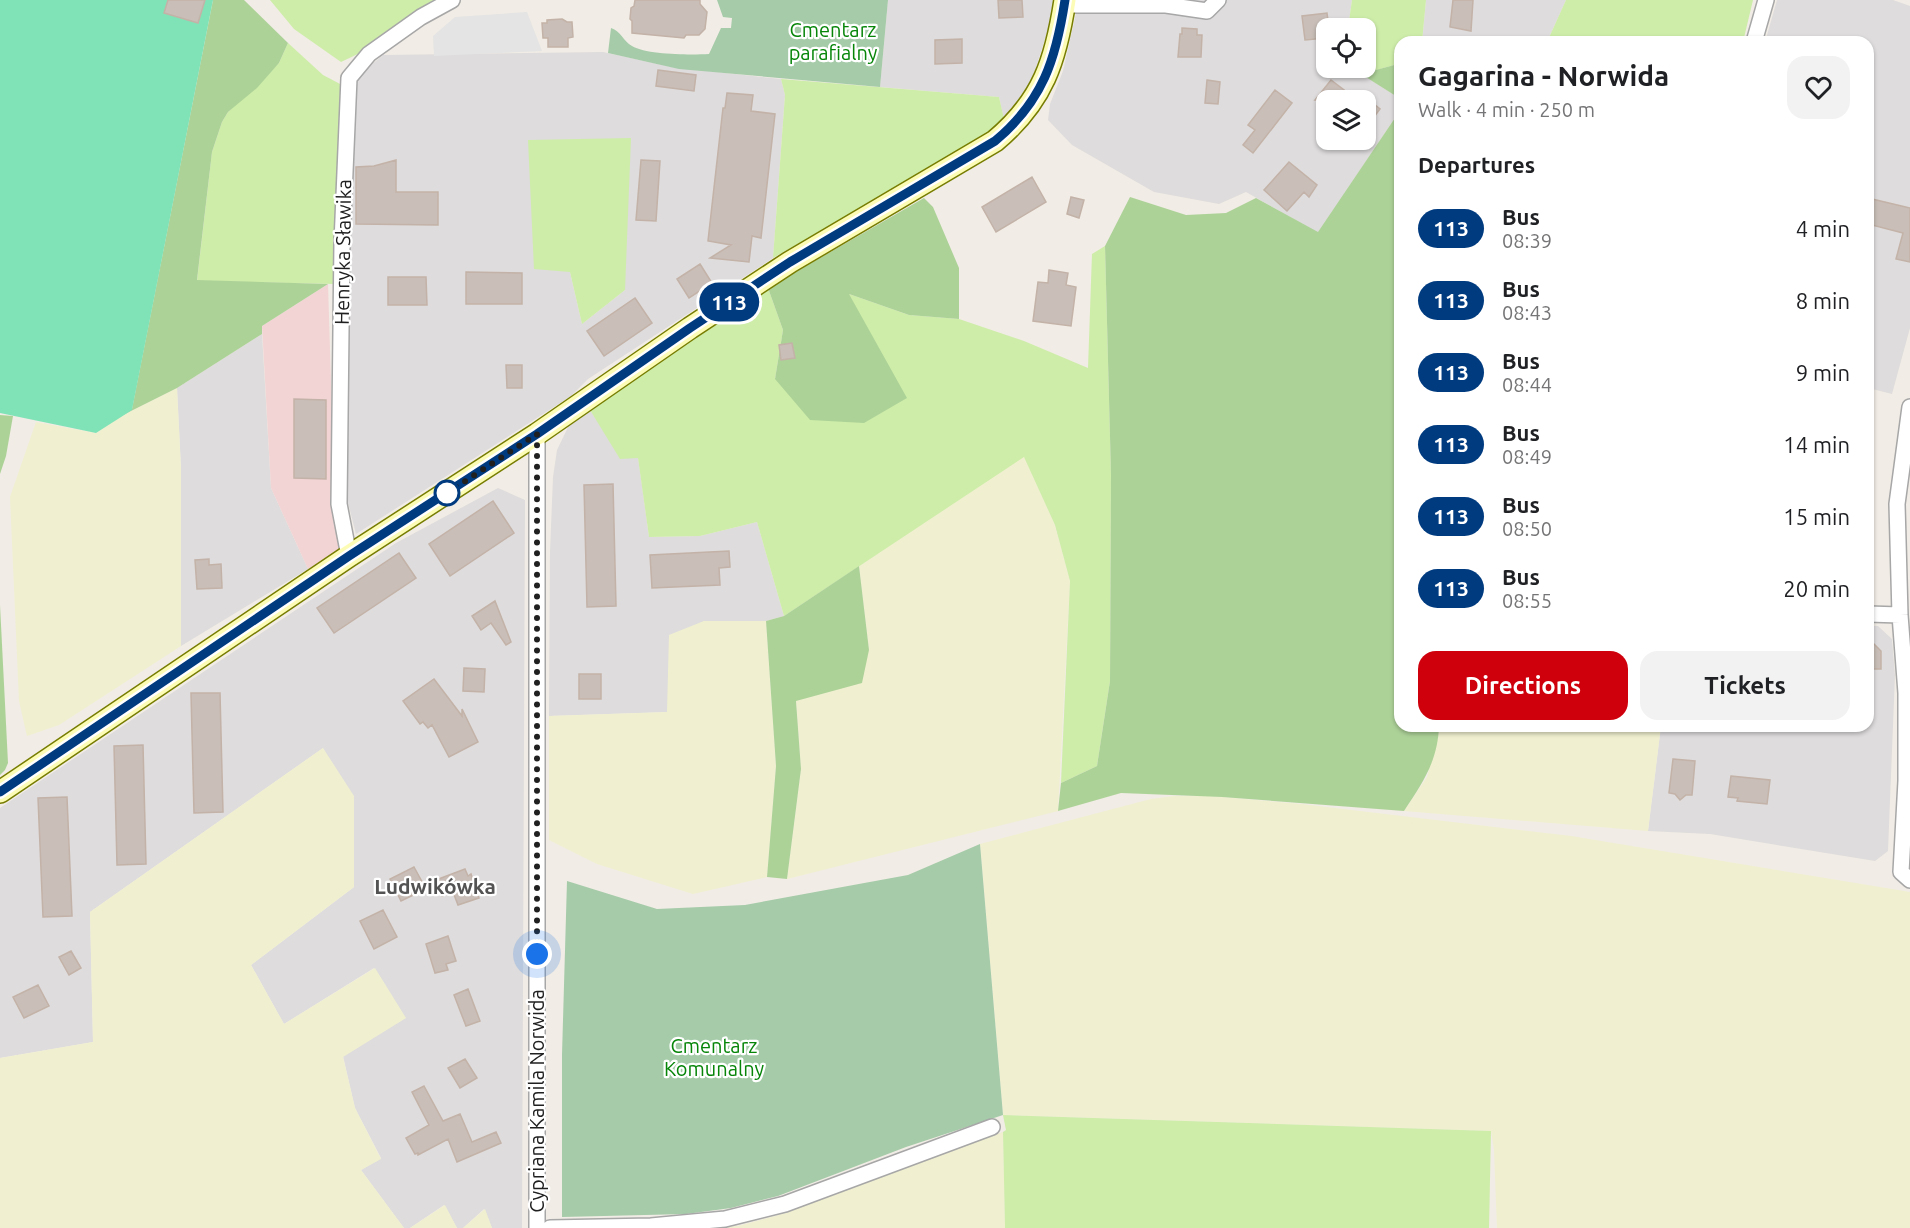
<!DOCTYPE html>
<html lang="en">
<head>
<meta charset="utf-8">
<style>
  body { margin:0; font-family:Ubuntu,sans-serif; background:#f2f2f2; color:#202124; height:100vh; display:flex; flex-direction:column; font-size:22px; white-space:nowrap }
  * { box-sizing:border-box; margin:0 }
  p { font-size:20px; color:#757577 }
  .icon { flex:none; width:33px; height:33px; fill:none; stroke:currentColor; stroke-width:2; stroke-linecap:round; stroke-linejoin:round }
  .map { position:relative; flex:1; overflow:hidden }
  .side { position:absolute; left:1394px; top:36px; width:480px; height:696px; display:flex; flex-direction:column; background:#fff; border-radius:18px; box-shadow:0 2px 4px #0004 }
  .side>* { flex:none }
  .badge { padding:0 12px; border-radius:20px; font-size:21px; line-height:39px }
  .tools { position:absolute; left:1316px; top:18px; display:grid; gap:12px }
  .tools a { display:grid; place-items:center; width:60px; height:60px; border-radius:12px; background:#fff; box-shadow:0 2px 4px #0004; font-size:30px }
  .you { position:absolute; width:30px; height:30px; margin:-15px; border:4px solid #fff; border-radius:50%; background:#1a73e8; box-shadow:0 0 0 9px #1a73e833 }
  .map>.badge { position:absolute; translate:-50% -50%; box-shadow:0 0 0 3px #fff }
  h2 { padding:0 24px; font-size:22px; line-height:54px }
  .round { display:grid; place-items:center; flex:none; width:63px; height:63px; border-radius:18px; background:#f2f2f2 }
  .headline { display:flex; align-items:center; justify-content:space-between; height:102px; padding:0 24px }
  h1 { font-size:28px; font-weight:700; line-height:45px }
  .primary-button { display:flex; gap:12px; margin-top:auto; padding:12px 24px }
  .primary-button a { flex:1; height:69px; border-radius:18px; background:#cf000c; color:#fff; font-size:24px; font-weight:700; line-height:69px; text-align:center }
  .primary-button a+a { background:#f2f2f2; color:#202124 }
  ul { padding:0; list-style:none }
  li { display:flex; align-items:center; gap:18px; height:72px; padding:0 24px }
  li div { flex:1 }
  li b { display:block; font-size:22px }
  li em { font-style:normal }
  li .badge { min-width:66px; font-weight:700; text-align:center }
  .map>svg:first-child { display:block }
  .residential { fill:#dedcdc; fill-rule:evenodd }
  .commercial { fill:#f2d4d5 }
  .farmland { fill:#f0f0d0 }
  .grass { fill:#ceeda9 }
  .forest { fill:#add298 }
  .cemetery { fill:#a5cba9 }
  .pitch { fill:#80e3b7 }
  .parking { fill:#e4e4e4 }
  .building { fill:#c9beb8; stroke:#c3b2a7; stroke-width:1.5 }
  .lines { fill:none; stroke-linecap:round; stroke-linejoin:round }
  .street-casing { stroke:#a7a7a7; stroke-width:18 }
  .secondary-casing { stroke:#777d00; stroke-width:24 }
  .street { stroke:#fff; stroke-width:15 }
  .secondary { stroke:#fdfcb7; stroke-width:21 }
  .line-casing { stroke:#fff; stroke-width:14 }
  .line { stroke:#003b80; stroke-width:9 }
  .walk { stroke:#202020; stroke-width:6; stroke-dasharray:0 10.8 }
  .stop-dot { fill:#fff; stroke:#003b80; stroke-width:3 }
  .labels { text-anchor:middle; stroke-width:4.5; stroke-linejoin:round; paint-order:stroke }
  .park-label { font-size:20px; fill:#068509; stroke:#fff }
  .street-label { font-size:20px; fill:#202020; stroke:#fff }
  .neighbourhood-label { font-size:21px; font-weight:bold; fill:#535353; stroke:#fff }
</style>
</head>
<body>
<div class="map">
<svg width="1910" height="1228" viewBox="0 0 1910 1228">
  <rect width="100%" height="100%" fill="#f1ece5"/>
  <path class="residential" d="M888,0h167l-2,14 -23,72 -26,33 -5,-22 -119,-10z
    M1079,0h273l-4,28h-22v40h18v3l24,7 31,20v14l-81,121 -72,-41 -27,12 -65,-12 -82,-47 -24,-25 2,-16 13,-33zM1326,100h39v40h-39z
    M1426,0h140l-19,42h-125z
    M1777,0h116l17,6v322l-18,66 -24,-6v-346h-103z
    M603,52l69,15 109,12 4,16 -12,163 -185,121 -17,17 -215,138 -8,-31 -1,-223 6,-180 5,-24 25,-21zM570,272l55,18 -43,34z
    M262,334l9,154 37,81 -127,77v-177l-4,-81z
    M590,410l10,15 38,32 11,80 51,-1 57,-14 27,94 -18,5h-62l-36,91 -119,4 1,-164 3,-75 4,-27 13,-27z
    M498,488l27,12 -3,728h-30l-8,-19 -21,19h-6l-13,-23 -34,23h-6l-43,-58 20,-12 -26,-50 -12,-52 31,-88 -90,56 -33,-59 103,-78 -31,-139 -233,164 3,130 -93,16v-250l396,-265z
    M1868,626h10l14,13 3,36 -7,176 -13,10 -165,-27 -62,-3 13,-105h207z"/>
  <path class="commercial" d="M328,284l7,231 4,37 -31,17 -37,-81 -9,-162z"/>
  <path class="farmland" d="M177,388l4,81v177l-122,79 -32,11 -8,-35 -9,-204 26,-75 60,11 25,-17z
    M1024,456l31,69 15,56 -12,230 -271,68 14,-110 -5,-69 73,-50 -10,-84z
    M704,621h62l10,145 -9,111 -74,17 -96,-30 -48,-24v-124l118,-4 2,-77z
    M1439,726h222l-13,105 -244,-20 23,-34 11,-40z
    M323,748l31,48v91l-103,78 33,59 91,-56 31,50 -63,39 12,51 26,51 -20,11 43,58h-404v-170l93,-16 -3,-130z
    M1174,796h38l89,8 270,32 339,56v336h-413l-3,-79 -3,-18 -488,-16 -23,-271 171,-45z
    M1003,1132l2,96h-303l36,-2 48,-13z
    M445,1205l12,23h-47z
    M485,1209l7,19h-29z"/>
  <path class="grass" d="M270,0h172l-80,52 -21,10 -47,-33z
    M1352,0h74l-4,42h-22l-1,24 -1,-2 -36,10 6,4 -24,-7v-3h21v-40h-17z
    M1566,0h187l-10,42h-196z
    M288,43l35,32 19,10 -7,199 -138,-3 15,-129 10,-30 6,-10 51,-49z
    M781,79l218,18 5,22 -22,20 -209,119 12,-163z
    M631,138l-6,152 -43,34 -12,-52 -36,-3 -6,-129z
    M1105,246l6,229 -1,206 -13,85 -36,17 9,-202 -15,-56 -31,-68 -240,159 -27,-94 -57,14 -51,1 -11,-79 -18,1 -30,-49 178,-122 15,42 -8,49 74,-85 60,21 50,4 65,22 64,27 4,-114z
    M1003,1115l488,16 -2,97h-484l-2,-96 3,-2z"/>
  <path class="forest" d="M213,0h31l44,43 -9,20 -22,25 -29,24 -6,10 -10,30 -15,128 131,4 -66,42v8l-85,54 -56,28 11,-7z
    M1398,64l1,34 -38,-24z
    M1399,112l1,112 -3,5 3,1v496h39c-1,35 -17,58 -35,85l-182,-14 -101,-4 -63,18 3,-28 36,-17 13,-85 1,-206 -6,-229 25,-49 56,18 40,-2 30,-15 62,34z
    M924,198l9,9 26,61v51l-50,-4 -60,-21 58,104 -43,25 -54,-3 -35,-41 8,-49 -15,-42z
    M0,415l13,1 -7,40 -6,18z
    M859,566l10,84 -7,33 -66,18 5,68 -14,110 -20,-2 9,-111 -10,-145 18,-5z
    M0,605l8,158 -3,7 -5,5z"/>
  <path class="cemetery" d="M717,0h171l-8,87 -201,-18 -71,-16 3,-25c10,3 12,13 21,18 15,9 59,9 77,8l12,-26h10l1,-10 -9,-1z
    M980,844l23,271 -97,32 -128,49 -47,12 -45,6 -124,3v-162l5,-174 90,28 88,-4 163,-30z"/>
  <path class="pitch" d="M0,0h213l-81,410 -36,23 -96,-20z"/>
  <path class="parking" d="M527,12l15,39 -108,5 -1,-20 22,-19z"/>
  <path class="building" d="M168,0h37l-7,23 -34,-10z
    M635,0h65v4l7,8 -2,17 -6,6h-13l-2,3 -52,-5v-12l-2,-2 1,-11 3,-2z
    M998,0h24l1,17 -24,1z
    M1453,0h20l-2,31 -21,-4z
    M1327,13l2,15h-3v10l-21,2 -3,-24z
    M562,19l5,3h5l1,15 -5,1v9h-20v-9h-5l-1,-15h5v-3z
    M1182,28l15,1v6h5l-1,22h-23l2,-23h2z
    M962,39v24l-27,1v-24z
    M658,70l38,5 -2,16 -38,-5z
    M1207,80l13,2 -2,22 -13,-1z
    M1331,80l13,10 -8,10h-21z
    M1275,90l17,13 -39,50 -10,-8 12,-15 -7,-5z
    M727,93l26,2 -2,16 24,3 -14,124 -9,-2 -3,26 -39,-4 21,-13 -23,-4 15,-133h2z
    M1365,97l15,12 -15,20z
    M396,160v32h42v33l-82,-1v-57l18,-1z
    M641,160l19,1 -4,60 -20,-1z
    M1289,162l28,23 -8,12 -5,-5 -17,19 -23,-21z
    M1032,177l14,25 -50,30 -14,-25z
    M1071,197l13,3 -5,18 -12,-4z
    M1868,198l42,10v54l-14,-3 7,-26 -35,-9z
    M700,264l12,19 -23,15 -12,-19z
    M1049,270l19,3 -2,12 10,2 -5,39 -38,-5 5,-39 10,1z
    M466,272l56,1v31h-56z
    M388,277h38l1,28h-39z
    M635,298l17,25 -48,33 -17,-25z
    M792,343l3,15 -14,2 -2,-15z
    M506,365h16v23h-15z
    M294,399l32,1v79l-32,-1z
    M613,484l3,122 -29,1 -3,-122z
    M493,501l21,32 -64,43 -21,-32z
    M729,551l1,16 -11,1 1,17 -68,3 -2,-33z
    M399,553l17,25 -82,55 -17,-25z
    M209,559v6l12,-1 1,24 -25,1 -2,-29z
    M495,601l16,41 -5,3 -15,-22 -10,7 -9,-14z
    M1868,638l13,13v18h-13z
    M464,668l21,1 -1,23 -21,-1z
    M579,674h22v25h-22z
    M434,679l28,37v-7l16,33 -29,15 -17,-32 -4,3 -5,-6 -3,2 -17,-23z
    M191,693h29l3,119 -29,1z
    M143,745l3,119 -29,1 -3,-119z
    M1673,759l22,2 -3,34h-6l-6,5 -5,-6 -6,-1z
    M1731,776l39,4 -3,24 -30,-3 1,-3 -10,-1z
    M67,797l5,119 -29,1 -5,-119z
    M414,867l12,22 -25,12 -11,-22z
    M465,869l3,7 3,-2 8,24 -21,7 -5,-13 -11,4 -6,-16z
    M383,910l14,27 -23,12 -14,-28z
    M448,936l8,25 -10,3 2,6 -13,3 -9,-29z
    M71,951l10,17 -12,7 -10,-18z
    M38,985l11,21 -25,12 -11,-21z
    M468,989l12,32 -14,5 -12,-31z
    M465,1059l12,19 -17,10 -12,-20z
    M424,1086l19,35 17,-7 12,28 24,-10 5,11 -44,19 -9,-23 -30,16v-2l-3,1 -9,-16 23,-13 -17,-33z"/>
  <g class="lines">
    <g class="street-casing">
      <path id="street" d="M1065,5h101l41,6 11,-11
        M1754,42l12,-42
        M1910,407l-13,97 3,111 6,78v88l-5,91 9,8
        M349,556l-10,-52 3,-262 7,-164 20,-24 52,-37 31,-17
        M1868,614l32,1
        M537,1228v-794
        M550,1228l101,-2 74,-7 60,-15 207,-77"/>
    </g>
    <g class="secondary-casing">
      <path id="secondary" d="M0,792l349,-236 188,-122 153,-106 100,-66 205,-121c48,-40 61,-81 70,-141"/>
    </g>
    <use href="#street" class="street"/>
    <use href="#secondary" class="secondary"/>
  </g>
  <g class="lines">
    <g class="line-casing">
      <path id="line" d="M0,792l349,-236 188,-122 153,-106 100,-66 205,-121c48,-40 61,-82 70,-141"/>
    </g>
    <use href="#line" class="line"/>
    <path class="walk" d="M447,493l90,-59v520"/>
  </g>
  <circle class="stop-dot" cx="447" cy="493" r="12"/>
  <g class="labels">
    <g class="park-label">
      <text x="833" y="37">Cmentarz<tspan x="833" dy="23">parafialny</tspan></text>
      <text x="714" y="1053">Cmentarz<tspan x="714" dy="23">Komunalny</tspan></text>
    </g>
    <g class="street-label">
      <text transform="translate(343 252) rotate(-89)" y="7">Henryka Sławika</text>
      <text transform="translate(537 1101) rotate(-90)" y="7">Cypriana Kamila Norwida</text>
    </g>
    <g class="neighbourhood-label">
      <text x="435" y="894">Ludwikówka</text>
    </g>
  </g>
</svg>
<div class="tools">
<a><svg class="icon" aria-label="locate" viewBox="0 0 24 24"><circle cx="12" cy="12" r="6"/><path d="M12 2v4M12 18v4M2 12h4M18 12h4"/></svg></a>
<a><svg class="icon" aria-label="layers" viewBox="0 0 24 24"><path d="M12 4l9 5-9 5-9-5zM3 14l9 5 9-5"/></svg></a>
</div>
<div class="you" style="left:537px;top:954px"></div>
<b class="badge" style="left:729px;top:302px;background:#003b80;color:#fff">113</b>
<section class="side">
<div class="headline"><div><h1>Gagarina - Norwida</h1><p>Walk · 4 min · 250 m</p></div><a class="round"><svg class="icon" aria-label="heart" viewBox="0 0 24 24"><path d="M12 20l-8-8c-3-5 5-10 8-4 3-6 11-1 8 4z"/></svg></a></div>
<h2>Departures</h2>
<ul>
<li><span class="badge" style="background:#003b80;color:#fff">113</span><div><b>Bus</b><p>08:39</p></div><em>4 min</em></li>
<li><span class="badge" style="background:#003b80;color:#fff">113</span><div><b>Bus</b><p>08:43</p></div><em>8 min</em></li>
<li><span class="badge" style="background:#003b80;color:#fff">113</span><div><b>Bus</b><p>08:44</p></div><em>9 min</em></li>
<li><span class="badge" style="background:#003b80;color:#fff">113</span><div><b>Bus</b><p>08:49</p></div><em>14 min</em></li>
<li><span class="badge" style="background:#003b80;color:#fff">113</span><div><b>Bus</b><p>08:50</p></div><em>15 min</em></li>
<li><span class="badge" style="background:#003b80;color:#fff">113</span><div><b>Bus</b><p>08:55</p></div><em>20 min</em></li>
</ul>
<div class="primary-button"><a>Directions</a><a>Tickets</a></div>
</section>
</div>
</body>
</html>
